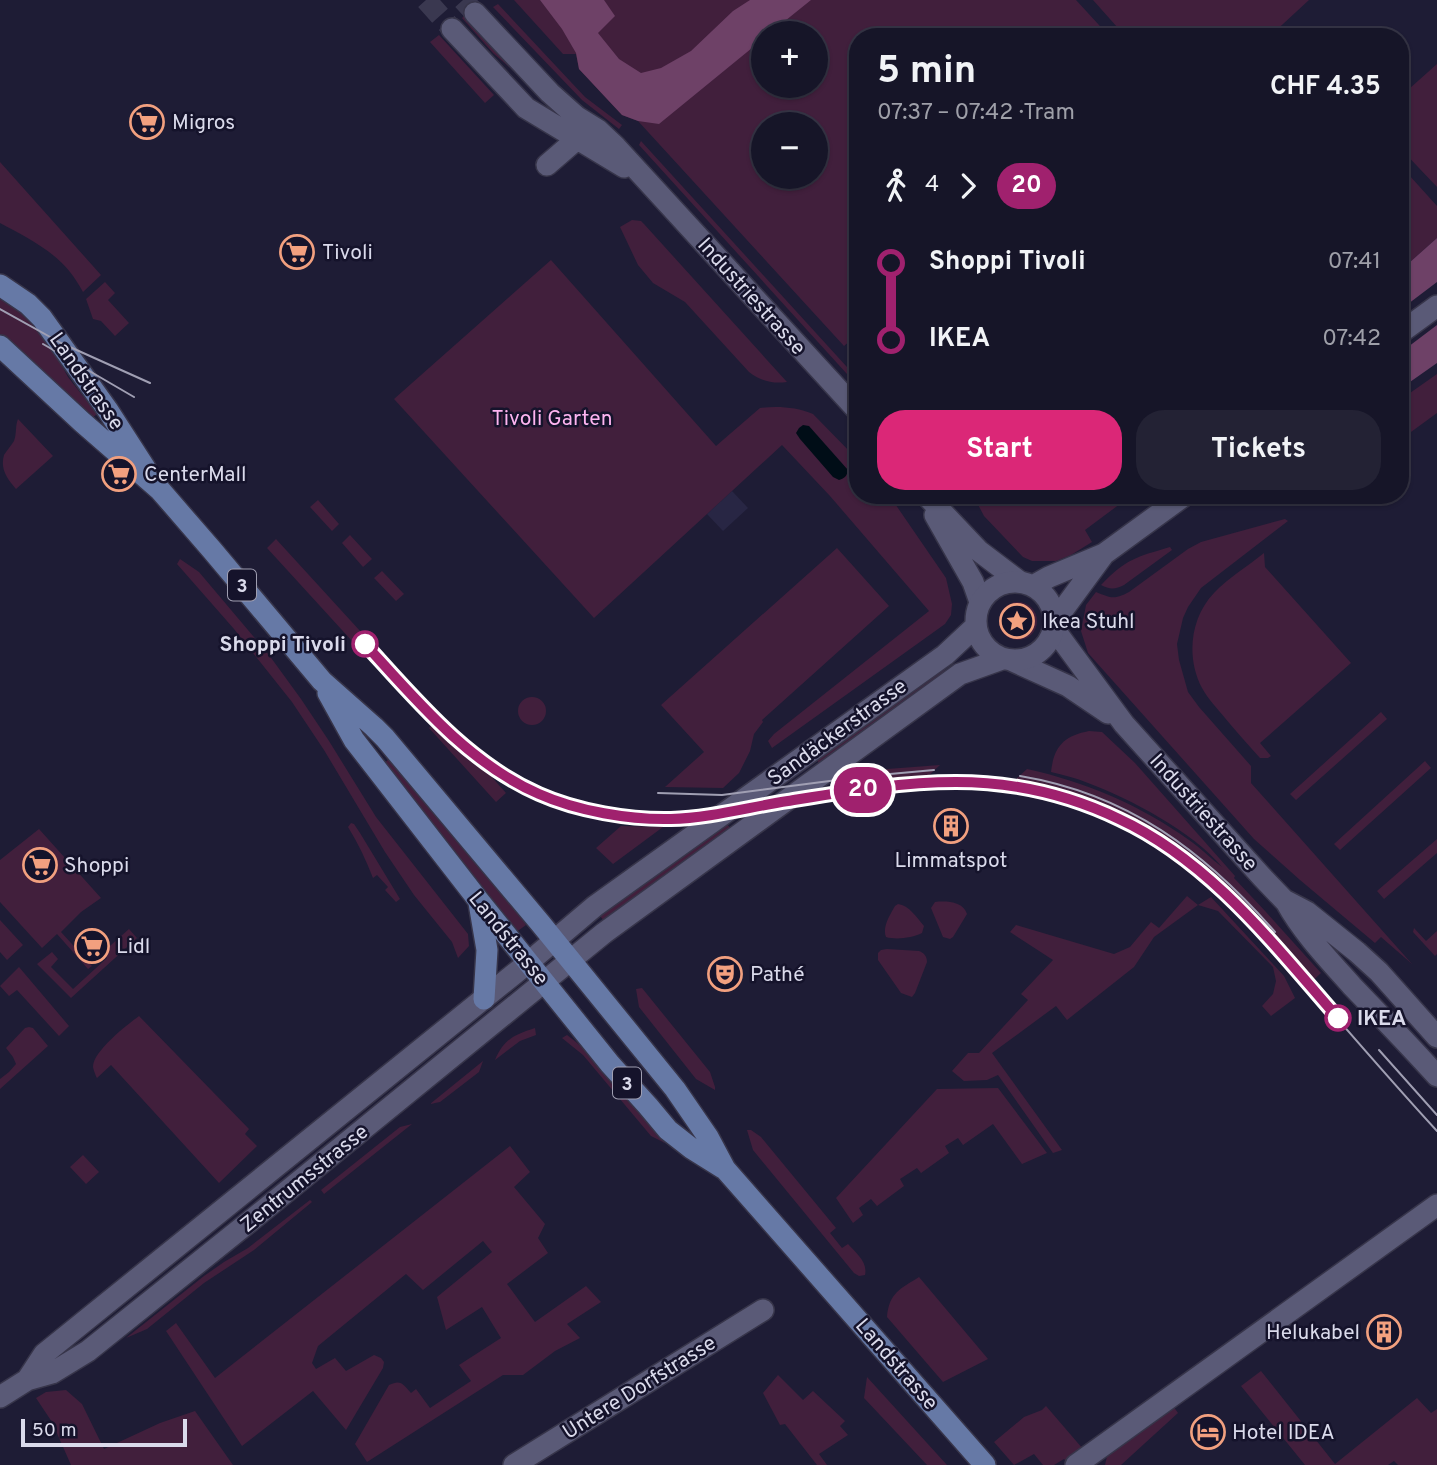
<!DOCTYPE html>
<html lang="en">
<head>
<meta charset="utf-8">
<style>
  body { margin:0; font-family:Overpass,sans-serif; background:#232234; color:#f1f3f6; height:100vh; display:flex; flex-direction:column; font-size:26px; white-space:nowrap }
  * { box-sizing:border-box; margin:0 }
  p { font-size:23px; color:#9e9fa8 }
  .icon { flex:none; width:38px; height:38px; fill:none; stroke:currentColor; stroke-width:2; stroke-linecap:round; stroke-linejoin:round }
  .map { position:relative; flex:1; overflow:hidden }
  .drawer { position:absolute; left:849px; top:28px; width:560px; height:476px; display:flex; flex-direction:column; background:#161528; border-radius:28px; box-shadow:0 2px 5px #0004,0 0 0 2px #353445 }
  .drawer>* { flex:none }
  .badge { padding:0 14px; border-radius:23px; font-size:24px; line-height:46px }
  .fabs { position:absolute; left:751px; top:21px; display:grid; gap:14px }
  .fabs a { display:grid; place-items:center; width:77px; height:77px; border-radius:50%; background:#161528; box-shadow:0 2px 5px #0004,0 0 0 2px #353445; font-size:35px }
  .scale { position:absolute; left:21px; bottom:18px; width:166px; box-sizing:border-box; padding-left:7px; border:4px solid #dadaeb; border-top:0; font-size:19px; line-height:24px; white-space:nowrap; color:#dadaeb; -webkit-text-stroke:5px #15132b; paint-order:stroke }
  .map>.badge { position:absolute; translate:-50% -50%; box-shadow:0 0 0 4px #fff }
  .legs { display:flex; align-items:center; gap:10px; height:77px; padding:0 28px; font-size:23px }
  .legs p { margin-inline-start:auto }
  .overview { display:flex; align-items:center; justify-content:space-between; height:119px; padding:0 28px }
  h1 { font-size:38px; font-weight:700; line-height:52px }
  .action { display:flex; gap:14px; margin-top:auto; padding:14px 28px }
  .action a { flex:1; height:80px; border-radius:28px; background:#db2777; color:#fff; font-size:28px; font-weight:700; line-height:80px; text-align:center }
  .action a+a { background:#232234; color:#f1f3f6 }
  ul { padding:0 28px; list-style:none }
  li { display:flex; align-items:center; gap:24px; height:77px; font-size:26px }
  li i { display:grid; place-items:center; width:10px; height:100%; margin:0 9px; background:currentColor }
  li i::after { content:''; width:18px; height:18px; margin:-9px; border:5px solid; border-radius:50%; background:#161528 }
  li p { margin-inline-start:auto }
  li:first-child i { background:linear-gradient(#0000 50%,currentColor 0) }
  li:last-child i { background:linear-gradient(currentColor 50%,#0000 0) }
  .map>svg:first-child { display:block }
  .built { fill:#282644 }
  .green { fill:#411f3c; fill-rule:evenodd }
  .forest { fill:#6e4167 }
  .water { fill:#000d17 }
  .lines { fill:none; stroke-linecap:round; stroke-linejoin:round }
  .minor-tunnel { stroke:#3a3850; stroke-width:21; stroke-dasharray:21 10; stroke-linecap:butt }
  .minor-casing { stroke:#37354a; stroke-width:24 }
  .tertiary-casing { stroke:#37354a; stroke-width:24 }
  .primary-casing { stroke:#37354a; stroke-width:24 }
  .minor { stroke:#5a5a77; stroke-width:21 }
  .tertiary { stroke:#5a5a77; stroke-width:21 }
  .primary { stroke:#6679a6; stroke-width:21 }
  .tram { stroke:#a09fb3; stroke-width:2 }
  .line-1-casing { stroke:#fff; stroke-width:16 }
  .line-1 { stroke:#a0216e; stroke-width:10 }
  .stop-1-dot { fill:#fff; stroke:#a0216e; stroke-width:3.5 }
  .labels { text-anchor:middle; stroke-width:5; stroke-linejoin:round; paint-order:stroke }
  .shield { fill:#15132b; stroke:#9f9eb1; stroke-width:2 }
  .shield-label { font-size:19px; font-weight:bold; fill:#dadaeb }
  .poi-label { font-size:21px; fill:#dadaeb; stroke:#15132b; text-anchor:start }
  .street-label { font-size:21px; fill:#dadaeb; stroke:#15132b }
  .park-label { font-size:21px; fill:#fdb4f0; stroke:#15132b }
  .stop-label { font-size:21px; font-weight:bold; fill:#dadaeb; stroke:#15132b; text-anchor:end }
</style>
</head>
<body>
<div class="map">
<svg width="1437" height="1465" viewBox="0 0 1437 1465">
  <rect width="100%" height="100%" fill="#1e1c35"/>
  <path class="built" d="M732,491l16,17 -25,23 -16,-17z"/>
  <path class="green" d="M514,0h562l34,37h-252v297l-14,12 -206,-225 -16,-6 -16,-17 -27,-29 -3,-15h-13zM763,33h53v53h-53zM763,124h53v53h-53z
    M1093,0h216l-40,37h-143z
    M498,4l87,93 37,28 -3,4 -37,-29 -89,-93z
    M465,15l51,58 -23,-20 -31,-35z
    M439,35l55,60 -9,8 -55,-61z
    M1437,64v123l-37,-39v-51z
    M641,141l216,237v7l-218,-240z
    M0,162l101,113 -18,17c-4,-7 -8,-14 -13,-20 -16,-21 -47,-37 -70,-49z
    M1400,165l37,41v32l-37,33z
    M632,220l9,1 3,3 143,158c-15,2 -26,-1 -38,-10l-64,-70 -32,-19 -15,-18 -18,-38z
    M551,260l165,186 44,-38c18,-2 36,-1 53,6l44,45 1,36h31l57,83 6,26 -1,11 -6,9 -173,124 -4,-7 6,-7 155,-123 -99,-115 -48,-51 -188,173 -200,-219z
    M105,282l10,11 -7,7 21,23 -14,13 -14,-15 -8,-2 -7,-20z
    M0,294l37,31 17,26 14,26 29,37 -8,7 -89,-85z
    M1437,374v39l-37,27v-40z
    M18,419l35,37 -37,33c-9,-10 -16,-20 -12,-34 3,-5 7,-9 10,-14 3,-8 1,-15 4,-22z
    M973,495h159l-47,35 7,12 -21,13 -15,6h-24l-9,-4 -39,-41z
    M318,500l21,24 -7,7 -22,-24z
    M1285,519l3,2 -87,67 -13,19 -5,11 -6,26 2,16 9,32 11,15 52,59v17l161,181 -31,-27 -6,6 -75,-63 -46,-41 -166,-186 -7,-22 5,-26 10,-13c15,6 18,8 33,0l59,-43 13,-7z
    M350,535l22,24 -9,8 -21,-24z
    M276,539l85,93 -9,9 -85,-93z
    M1170,547l2,3 -48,35c-8,4 -14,5 -23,0 26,-27 36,-28 69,-38z
    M837,548l52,58 -127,114 1,2 -9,12 -4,17 -11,22 -16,15 -58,-1 39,-35 -43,-47z
    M1264,553l1,14 86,96 -91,80 11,13 -3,2h-8c-12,-13 -24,-27 -35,-40 -8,-10 -17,-19 -23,-30 -16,-30 -12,-70 12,-95 14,-15 34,-27 50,-40z
    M180,559l19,13 70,83 32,44 28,42 47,76 92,117 1,12 -11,12 -6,-16 -38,-47 -29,-43 -61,-102 -32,-48 -58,-73 -57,-65z
    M382,571l22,23 -8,7 -22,-23z
    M999 621a19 19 0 1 1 38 0a19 19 0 1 1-38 0Z
    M942,668l5,5 -126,93 -5,-7z
    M518 711a14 14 0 1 1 28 0a14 14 0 1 1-28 0Z
    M1381,712l6,7 -91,81 -6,-6z
    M439,718l67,75 -10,9 -67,-74z
    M1089,731l13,1 33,31 100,113 -1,2 32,34 55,61 -17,16c-63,-71 -120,-135 -208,-173 -30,-12 -62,-18 -93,-25l24,-22c59,13 113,36 162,71 12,8 22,19 33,27 -29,-35 -91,-68 -134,-84 -12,-5 -25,-8 -37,-11 3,-26 13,-36 38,-41z
    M389,759l129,152 8,14 -11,8 -133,-168z
    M1425,761l6,7 -91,82 -6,-6z
    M940,765l-26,24 -51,6 -2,-24z
    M842,767l4,40 -5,5c-10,-15 -10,-30 1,-45z
    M351,823l3,1 6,9 40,66 -4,3 -11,-12 3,-3 -11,-12 -4,3c-7,-18 -15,-35 -25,-51z
    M727,824l5,6 -126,93 -6,-7z
    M621,826l42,1 -50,37 -17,-16z
    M39,829l62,69 -20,14 -20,20 31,34 -4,3 -31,-35 -15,14 -42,-46v-42z
    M1437,839v14l-53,46 -7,-8z
    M1187,896l11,9 13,-8 73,79 11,22 -24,18 -9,-10 11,-12 3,-13 -3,-14 -55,-56 -20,-6 -44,32 -20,30 -67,53 -11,-14 -64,47 70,97 -9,3 -55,-78 -11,5 -23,1 -12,-10 16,-18h11l49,-53 -7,-6 32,-34 -43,-28 6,-7 98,29 16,-7 21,-25 8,6z
    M935,902c11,-1 28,-1 32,12l-14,23 -3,2 -7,-2 -12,-29z
    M898,904c11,1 19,14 26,22l-2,7c-10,5 -26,7 -36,4 -4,-10 4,-22 9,-31z
    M0,920l23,25 -16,15 -7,-8z
    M1414,928l12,13 11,-10v23l-2,2 -22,-24z
    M129,929l8,9 -66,60 -34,-34 15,-12 6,7 -7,8 22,22 34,-31 -5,-5z
    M887,949l32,2c5,2 8,5 8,11l-12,31 -3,4 -11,-4 -23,-33v-7l3,-3z
    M19,967l50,59 -10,10 -42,-46 -8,6 -9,-10z
    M642,988l68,84 5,15v3l-19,-11 -57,-72 -3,-18z
    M139,1016l110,113 -4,5 12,12 -38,37 -108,-118 -14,13c-1,-1 -4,-10 -4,-11 0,-16 34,-42 46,-51z
    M29,1027l4,1 15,18 -48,43v-10l9,-7 7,-8 -3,-7 -7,-9 19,-20z
    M535,1028l1,7 -16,6 -25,19c9,-21 19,-25 40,-32z
    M567,1035c39,29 67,71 98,108l-14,-7 -68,-81 -21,-17z
    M483,1061l-4,11 -39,30 -10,2z
    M998,1088l49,65 -25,11 -29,-40 -30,21 -5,-7 -13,8 4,7 -28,20 -4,-5 -17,11 4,7 -27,20 -6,-7 -12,9 4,7 -10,8 -17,-25 101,-109z
    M412,1124l-88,70 -3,-4 79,-63z
    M747,1130h4l10,7 75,91 -6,5 12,15 6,-4c8,9 20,18 17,31l-6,1 -5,-3 -101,-123z
    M510,1146l20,26 -16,15 31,37 -7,14 10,15 -41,31 28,38 51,-36 15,16 -34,22 13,14 -25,13 -32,24h-20l-136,87 -12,-18 34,-59c12,-6 14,-1 22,8l5,-4 14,19 41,-27 -12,-16 42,-27 -19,-31 -36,23 -9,-33 55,-45 -9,-11 -60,49 -17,-16 -88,72 -6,17 4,6 19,-11 11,13 28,-16 7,3 3,4 -1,6 -37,62 -33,-39 -71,55 -76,-115 10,-8 39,55z
    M83,1155l16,17 -13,12 -16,-17z
    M310,1200l2,2 -58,48 -50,33 -57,46 -21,9 78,-62 20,-14 24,-14z
    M919,1277l69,82 -45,23 -56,-65c2,-24 13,-28 32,-40z
    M1261,1371l74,93 82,-66 14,15 6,-4v56h-39l-4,-4 -6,4h-83l-64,-79z
    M778,1375l25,25 10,-9 32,30 -5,5 8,9 -29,19 8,11h-10l-32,-41 -5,1 -17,-32z
    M867,1377l80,88h-20l-63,-67z
    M66,1390l16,14 22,45 56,-26 35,-12 38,54h-162l-19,-43 -16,-24 10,-6z
    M1046,1406l37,43 -17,12 -2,-2 -10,6h-11l-9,-11 -20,11 -20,-23 30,-25 18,-7z
    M1173,1406l5,7 -57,52h-16l3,-13z"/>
  <path class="forest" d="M540,0h64l11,16 -17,17 21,26 22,14 20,-5 30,-17 42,-40 17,-11h61l-41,33h-7v6l-104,85 -21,-3 -16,-6 -43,-46 -3,-16 -14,-24z
    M1437,238v44l-37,28v-39z
    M1437,325v38l-37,26v-36z"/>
  <path class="water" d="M803,425l6,1 39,44c-1,6 -3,8 -9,10l-6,-3 -33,-38 -4,-6 3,-5z"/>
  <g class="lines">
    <path class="minor-tunnel" d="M426,0l26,29
      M463,0l12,13"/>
    <g class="minor-casing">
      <path id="minor" d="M475,13l75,80 27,24 21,13 18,17 242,264
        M452,29l74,79 98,59
        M547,165l30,-26 12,-5
        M926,495l53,56 41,31
        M935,515l38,67 7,20
        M1054,629l70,95 138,153 22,23 23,12 50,40 22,20 58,65
        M1013,661l55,25 40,27
        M1286,902c17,31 42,57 66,84 29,30 57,59 85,90
        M514,1465l249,-155
        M1076,1465l361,-260"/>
    </g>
    <g class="tertiary-casing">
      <path id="tertiary" d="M1400,333l37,-27
        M976 621a39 39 0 1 1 78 0a39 39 0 1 1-78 0Z
        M1033,586l16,-9 55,-23 81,-59
        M1054,622l50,-68
        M27,1380l17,-26 485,-392 66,-56 350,-251 31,-29
        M0,1397l27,-17 25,-7 36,-22 166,-133 350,-285 356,-259 42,-15"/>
    </g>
    <g class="primary-casing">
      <path id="primary" d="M0,285l28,19 14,14 65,91 38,59
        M0,346l82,76 78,68 52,60 110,131 52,46 11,11 156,186 134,165 33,48 17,32 260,296
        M328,693l26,47 125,161 131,163 38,42 20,24 23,18 32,20
        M479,903l8,47 -3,49"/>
    </g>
    <use href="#minor" class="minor"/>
    <use href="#tertiary" class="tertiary"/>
    <use href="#primary" class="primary"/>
    <path class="tram" d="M0,309l61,34 89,40
      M43,344l91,53
      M1020,776c108,18 184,75 255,156
      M1009,785c38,9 76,17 112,34 72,35 123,93 175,152 47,54 93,108 141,160
      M658,793l64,2 146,-19 66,-6
      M632,816c55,6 100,-6 154,-15 44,-7 89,-13 133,-18
      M1379,1050l58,65"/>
  </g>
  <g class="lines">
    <g class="line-1-casing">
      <path id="line-1" d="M365,644c51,56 103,119 174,150 38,17 91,26 132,25 39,-1 78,-12 117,-18 55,-9 112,-19 168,-19 56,0 113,13 163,37 91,42 155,126 219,199"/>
    </g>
    <use href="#line-1" class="line-1"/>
  </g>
  <defs>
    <g id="supermarket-ring" transform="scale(1.75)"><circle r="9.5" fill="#15132b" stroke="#f2a07f" stroke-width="1.5"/><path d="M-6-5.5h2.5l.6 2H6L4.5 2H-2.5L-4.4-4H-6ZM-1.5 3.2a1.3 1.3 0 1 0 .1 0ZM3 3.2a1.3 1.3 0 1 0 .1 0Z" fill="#f2a07f"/></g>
    <g id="sight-ring" transform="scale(1.75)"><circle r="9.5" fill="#15132b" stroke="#f2a07f" stroke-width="1.5"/><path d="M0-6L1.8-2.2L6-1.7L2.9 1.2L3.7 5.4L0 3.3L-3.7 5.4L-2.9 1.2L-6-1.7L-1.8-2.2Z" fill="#f2a07f"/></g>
    <g id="building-ring" transform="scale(1.75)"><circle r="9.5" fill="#15132b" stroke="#f2a07f" stroke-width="1.5"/><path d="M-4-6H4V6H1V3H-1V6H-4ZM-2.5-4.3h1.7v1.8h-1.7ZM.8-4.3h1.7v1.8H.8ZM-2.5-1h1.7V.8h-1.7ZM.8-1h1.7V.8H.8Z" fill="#f2a07f"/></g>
    <g id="theatre-ring" transform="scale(1.75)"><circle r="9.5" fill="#15132b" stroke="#f2a07f" stroke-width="1.5"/><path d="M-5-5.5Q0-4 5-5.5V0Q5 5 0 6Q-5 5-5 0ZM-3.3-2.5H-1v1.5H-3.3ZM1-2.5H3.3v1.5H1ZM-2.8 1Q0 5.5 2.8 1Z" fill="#f2a07f"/></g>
    <g id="hotel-ring" transform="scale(1.75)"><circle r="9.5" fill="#15132b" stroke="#f2a07f" stroke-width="1.5"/><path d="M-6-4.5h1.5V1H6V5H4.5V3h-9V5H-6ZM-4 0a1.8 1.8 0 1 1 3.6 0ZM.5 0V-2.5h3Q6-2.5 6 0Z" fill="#f2a07f"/></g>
  </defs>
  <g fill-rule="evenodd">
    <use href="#supermarket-ring" x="147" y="122"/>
    <use href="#supermarket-ring" x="297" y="252"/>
    <use href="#supermarket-ring" x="119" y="474"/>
    <use href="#sight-ring" x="1017" y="621"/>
    <use href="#building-ring" x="951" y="826"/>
    <use href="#supermarket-ring" x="40" y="865"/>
    <use href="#supermarket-ring" x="92" y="946"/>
    <use href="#theatre-ring" x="725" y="974"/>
    <use href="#building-ring" x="1384" y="1332"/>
    <use href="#hotel-ring" x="1208" y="1432"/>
  </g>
  <g class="stop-1-dot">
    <circle cx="365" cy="644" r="12"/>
    <circle cx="1338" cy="1018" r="12"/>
  </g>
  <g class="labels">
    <g class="shield">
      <rect x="228" y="569.5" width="28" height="31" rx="5"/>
      <rect x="613" y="1067.5" width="28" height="31" rx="5"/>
    </g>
    <g class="shield-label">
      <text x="242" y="592">3</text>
      <text x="627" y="1090">3</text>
    </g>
    <g class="poi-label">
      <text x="172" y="129">Migros</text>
      <text x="322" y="259">Tivoli</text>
      <text x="144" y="481">CenterMall</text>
      <text x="1042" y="628">Ikea Stuhl</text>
      <text x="951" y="867" text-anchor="middle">Limmatspot</text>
      <text x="64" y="872">Shoppi</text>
      <text x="116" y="953">Lidl</text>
      <text x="750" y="981">Pathé</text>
      <text x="1360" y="1339" text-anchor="end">Helukabel</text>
      <text x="1232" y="1439">Hotel IDEA</text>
    </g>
    <g class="street-label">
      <text transform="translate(752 296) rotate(48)" y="7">Industriestrasse</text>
      <text transform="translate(87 381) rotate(55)" y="7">Landstrasse</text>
      <text transform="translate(837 732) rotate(-36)" y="7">Sandäckerstrasse</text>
      <text transform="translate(1204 812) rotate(48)" y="7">Industriestrasse</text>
      <text transform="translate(509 938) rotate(51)" y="7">Landstrasse</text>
      <text transform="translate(304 1178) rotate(-39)" y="7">Zentrumsstrasse</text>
      <text transform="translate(897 1364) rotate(49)" y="7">Landstrasse</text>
      <text transform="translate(639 1387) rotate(-32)" y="7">Untere Dorfstrasse</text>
    </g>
    <g class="park-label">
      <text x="552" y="425">Tivoli Garten</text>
    </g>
    <g class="stop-label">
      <text x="346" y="651">Shoppi Tivoli</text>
      <text x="1357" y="1025" text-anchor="start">IKEA</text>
    </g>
  </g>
</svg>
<div class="fabs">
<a>+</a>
<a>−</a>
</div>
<div class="scale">50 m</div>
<b class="badge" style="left:863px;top:790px;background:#a0216e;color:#fff">20</b>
<section class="drawer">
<div class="overview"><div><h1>5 min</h1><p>07:37 – 07:42 · Tram</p></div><b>CHF 4.35</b></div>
<div class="legs"><svg class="icon" aria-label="walk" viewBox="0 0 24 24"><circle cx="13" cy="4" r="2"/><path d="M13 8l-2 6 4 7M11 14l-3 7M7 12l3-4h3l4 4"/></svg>4<svg class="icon" aria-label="forward" viewBox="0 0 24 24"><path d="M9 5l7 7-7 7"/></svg><b class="badge" style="background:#a0216e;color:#fff">20</b></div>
<ul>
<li><i style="color:#a0216e"></i><b>Shoppi Tivoli</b><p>07:41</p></li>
<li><i style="color:#a0216e"></i><b>IKEA</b><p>07:42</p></li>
</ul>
<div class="action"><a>Start</a><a>Tickets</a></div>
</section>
</div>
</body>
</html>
